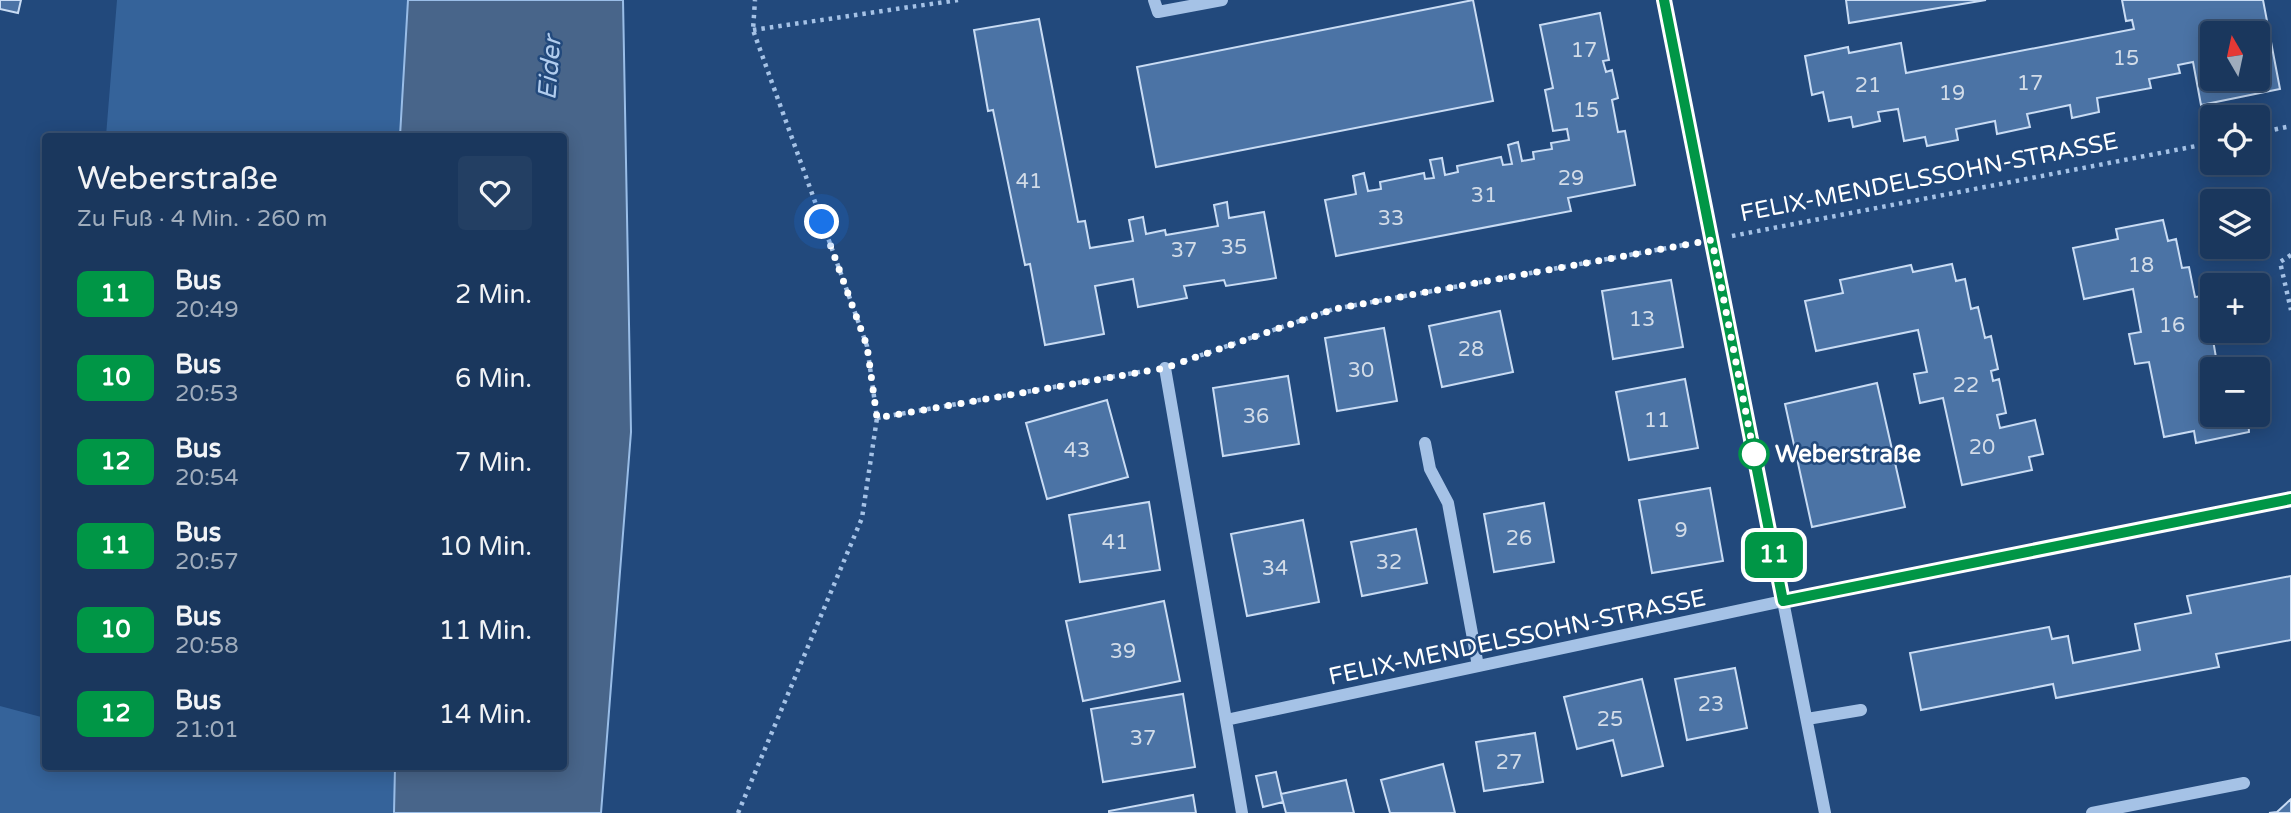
<!DOCTYPE html>
<html lang="de">
<head>
<meta charset="utf-8">
<style>
  body { margin:0; font-family:"Varela Round",sans-serif; background:#233f63; color:#f1f3f6; height:100vh; display:flex; flex-direction:column; font-size:26px; white-space:nowrap }
  * { box-sizing:border-box; margin:0 }
  p { font-size:23px; color:#9facbc }
  .icon { flex:none; width:38px; height:38px; fill:none; stroke:currentColor; stroke-width:2; stroke-linecap:round; stroke-linejoin:round }
  .map { position:relative; flex:1; overflow:hidden }
  .side { position:absolute; left:42px; top:133px; width:525px; height:637px; display:flex; flex-direction:column; background:#1a375d; border-radius:7px; box-shadow:0 4px 18px #0003,0 0 0 2px #385172 }
  .side>* { flex:none }
  .badge { padding:0 14px; border-radius:10px; font-size:24px; line-height:46px }
  .needle { width:46px; rotate:351deg }
  .fabs { position:absolute; left:2200px; top:21px; display:grid; gap:14px }
  .fabs a { display:grid; place-items:center; width:70px; height:70px; border-radius:7px; background:#1a375d; box-shadow:0 4px 18px #0003,0 0 0 2px #385172; font-size:35px }
  .you { position:absolute; width:35px; height:35px; margin:-18px; border:5px solid #fff; border-radius:50%; background:#1a73e8; box-shadow:0 0 0 10px #1a73e833 }
  .map>.badge { position:absolute; translate:-50% -50%; box-shadow:0 0 0 4px #fff }
  .round { display:grid; place-items:center; flex:none; width:74px; height:74px; border-radius:7px; background:#233f63 }
  .summary { display:flex; align-items:center; justify-content:space-between; height:119px; padding:0 35px }
  h1 { font-size:33px; font-weight:600; line-height:52px }
  ul { padding:0; list-style:none }
  li { display:flex; align-items:center; gap:21px; height:84px; padding:0 35px }
  li div { flex:1 }
  li b { display:block; font-size:26px }
  li em { font-style:normal }
  li .badge { min-width:77px; font-weight:700; text-align:center }
  .map>svg:first-child { display:block }
  .green { fill:#35639a }
  .water { fill:#48658a; stroke:#99bde7; stroke-width:2 }
  .building { fill:#4b73a5; stroke:#c9dcf4; stroke-width:2; fill-rule:evenodd }
  .lines { fill:none; stroke-linecap:round; stroke-linejoin:round }
  .path { stroke:#a5c2e6; stroke-width:4.5; stroke-dasharray:3.5 5; stroke-linecap:butt }
  .minor { stroke:#a5c2e6; stroke-width:12 }
  .line-casing { stroke:#fff; stroke-width:16 }
  .line { stroke:#009646; stroke-width:10 }
  .walk { stroke:#fff; stroke-width:7; stroke-dasharray:0 12.6 }
  .stop-dot { fill:#fff; stroke:#009646; stroke-width:3.5 }
  .labels { text-anchor:middle; stroke-width:5; stroke-linejoin:round; paint-order:stroke }
  .number-label { font-size:21px; fill:#d2dce8 }
  .street-label { font-size:24px; fill:#fff; stroke:#22497c }
  .stop-label { font-size:24px; font-weight:bold; fill:#fff; stroke:#22497c; text-anchor:start }
  .water-label { font-size:26px; font-style:italic; fill:#b1cced; stroke:#22497c }
</style>
</head>
<body>
<div class="map">
<svg width="2291" height="813" viewBox="0 0 2291 813">
  <rect width="100%" height="100%" fill="#22497c"/>
  <path class="green" d="M117,0h291l-8,136h-294z
    M0,706l45,12 1,48 349,1 -1,46h-394z"/>
  <path class="water" d="M408,0h215l8,432 -30,381h-207l1,-46 169,-1v-630h-164z"/>
  <path class="building" d="M0,0h21l-3,13 -18,-4z
    M1473,0l20,101 -337,66 -19,-100z
    M1846,0h140l-137,23z
    M2122,0h141l17,89 -79,16 -8,-43 -15,3 2,8 -31,6 2,9 -54,10 2,14 -27,6 -2,-13 -43,9 3,13 -33,7 -2,-13 -39,8 2,11 -31,6 -2,-9 -21,4 -6,-32 -20,3 2,9 -27,6 -2,-10 -22,4 -6,-29 -11,3 -7,-39 43,-9 1,6 52,-10 5,30 228,-44 -2,-9 -6,1zM2212,33h46v46h-46z
    M1600,13l9,47 -6,1 3,11 6,-2 6,28 -6,2 6,32 7,-1 10,54 -67,13 3,13 -235,45 -11,-56 31,-6 -3,-18 11,-3 4,18 13,-2 -1,-7 44,-9 1,6 9,-1 -4,-18 12,-2 3,17 13,-3 -1,-6 44,-9 2,8 9,-1 -4,-19 10,-3 4,19 12,-2 -1,-7 19,-3 -1,-6 18,-3 -2,-11 -14,2 -8,-41 8,-2 -13,-63z
    M1039,19l39,203 7,-1 5,27 43,-7 -4,-21 14,-3 3,17 19,-4 1,5 52,-9 -4,-21 13,-3 2,16 35,-6 12,66 -50,8 -2,-6 -40,6 3,12 -49,9 -5,-28 -38,7 9,48 -59,11 -15,-81 -5,1 -32,-155 -5,1 -14,-81z
    M2163,220l5,21 8,-2 6,29 7,-1 6,30 8,-1 7,31 -7,2 3,13 7,-2 5,29h-6v46h36l1,17 -53,11 -2,-12 -30,6 -15,-75 -14,2 -6,-30 12,-2 -8,-43 -49,10 -11,-51 45,-9 -2,-10z
    M1952,264l4,17 9,-2 6,30 7,-2 7,31 6,-2 7,33 -7,2 2,10 6,-2 7,34 -9,2 3,13 35,-8 8,34 -14,3 3,13 -70,15 -19,-87 -23,5 -6,-29 13,-2 -9,-42 -102,21 -11,-50 38,-8 -3,-13 71,-15 2,7z
    M1671,280l12,67 -70,12 -11,-68z
    M1500,311l13,61 -71,15 -13,-61z
    M1384,328l13,73 -60,10 -12,-73z
    M1288,376l11,68 -76,12 -10,-68z
    M1685,379l13,69 -69,12 -13,-68z
    M1877,383l28,124 -93,20 -27,-123z
    M1107,400l21,77 -81,22 -21,-76z
    M1710,488l13,73 -71,12 -13,-73z
    M1149,502l11,68 -80,12 -11,-67z
    M1544,503l10,59 -60,10 -10,-58z
    M1303,520l16,82 -72,14 -16,-82z
    M1416,529l11,54 -65,13 -11,-54z
    M2291,576v64l-75,14 3,13 -163,31 -3,-14 -132,26 -11,-57 139,-26 3,12 16,-3 5,27 67,-13 -5,-26 56,-11 -4,-17z
    M1164,601l16,80 -97,20 -17,-80z
    M1735,668l12,60 -60,12 -12,-61z
    M1642,679l21,87 -41,10 -9,-36 -36,9 -13,-52z
    M1183,694l12,73 -92,15 -12,-73z
    M1535,733l8,49 -59,9 -8,-49z
    M1443,764l12,49h-65l-9,-33z
    M1276,772l7,30 -20,5 -7,-31z
    M1346,780l8,33h-68l-5,-19z
    M1193,795l3,18h-87v-2z
    M2291,799v14h-22l8,-1z"/>
  <g class="lines">
    <path class="path" d="M753,30l205,-30
      M2258,133l33,-7
      M1732,236l480,-93
      M2291,255l-11,7 11,48
      M1184,361l150,-52 355,-65
      M877,418l268,-47
      M738,813l124,-295 15,-100 -10,-72 -114,-316 2,-30"/>
    <path class="minor" d="M1154,0l4,12 64,-12
      M1664,0l161,813
      M1165,368l61,352 557,-119 508,-102
      M1425,443l5,26 18,34 30,163
      M1807,719l54,-9
      M1226,720l16,93
      M2092,813l152,-30"/>
  </g>
  <g class="lines">
    <g class="line-casing">
      <path id="line" d="M1664,0l119,601 508,-102"/>
    </g>
    <use href="#line" class="line"/>
    <path class="walk" d="M822,222l45,124 10,72 288,-50 169,-59 378,-69 42,214"/>
  </g>
  <circle class="stop-dot" cx="1754" cy="454" r="14"/>
  <g class="labels">
    <g class="number-label">
      <text x="1584" y="57">17</text>
      <text x="2126" y="65">15</text>
      <text x="2030" y="90">17</text>
      <text x="1868" y="92">21</text>
      <text x="1952" y="100">19</text>
      <text x="1586" y="117">15</text>
      <text x="1571" y="185">29</text>
      <text x="1029" y="188">41</text>
      <text x="1484" y="202">31</text>
      <text x="1391" y="225">33</text>
      <text x="1234" y="254">35</text>
      <text x="1184" y="257">37</text>
      <text x="2141" y="272">18</text>
      <text x="1642" y="326">13</text>
      <text x="2172" y="332">16</text>
      <text x="1471" y="356">28</text>
      <text x="1361" y="377">30</text>
      <text x="1966" y="392">22</text>
      <text x="1256" y="423">36</text>
      <text x="1657" y="427">11</text>
      <text x="1982" y="454">20</text>
      <text x="1077" y="457">43</text>
      <text x="1681" y="537">9</text>
      <text x="1519" y="545">26</text>
      <text x="1115" y="549">41</text>
      <text x="1389" y="569">32</text>
      <text x="1275" y="575">34</text>
      <text x="1123" y="658">39</text>
      <text x="1711" y="711">23</text>
      <text x="1610" y="726">25</text>
      <text x="1143" y="745">37</text>
      <text x="1509" y="769">27</text>
    </g>
    <g class="street-label">
      <text transform="translate(1929 177) rotate(-11)" y="8">FELIX-MENDELSSOHN-STRASSE</text>
      <text transform="translate(1517 637) rotate(-12)" y="8">FELIX-MENDELSSOHN-STRASSE</text>
    </g>
    <g class="stop-label">
      <text x="1775" y="462">Weberstraße</text>
    </g>
    <g class="water-label">
      <text transform="translate(549 68) rotate(-85)" y="9">Eider</text>
    </g>
  </g>
</svg>
<div class="fabs">
<a><svg class="needle" viewBox="-14 -14 28 28"><path d="M0-13l5 13h-10z" fill="#e53935"/><path d="M0 13l5-13h-10z" fill="#9facbc"/></svg></a>
<a><svg class="icon" aria-label="locate" viewBox="0 0 24 24"><circle cx="12" cy="12" r="6"/><path d="M12 2v4M12 18v4M2 12h4M18 12h4"/></svg></a>
<a><svg class="icon" aria-label="layers" viewBox="0 0 24 24"><path d="M12 4l9 5-9 5-9-5zM3 14l9 5 9-5"/></svg></a>
<a>+</a>
<a>−</a>
</div>
<div class="you" style="left:822px;top:222px"></div>
<b class="badge" style="left:1774px;top:555px;background:#009646;color:#fff">11</b>
<section class="side">
<div class="summary"><div><h1>Weberstraße</h1><p>Zu Fuß · 4 Min. · 260 m</p></div><a class="round"><svg class="icon" aria-label="heart" viewBox="0 0 24 24"><path d="M12 20l-8-8c-3-5 5-10 8-4 3-6 11-1 8 4z"/></svg></a></div>
<ul>
<li><span class="badge" style="background:#009646;color:#fff">11</span><div><b>Bus</b><p>20:49</p></div><em>2 Min.</em></li>
<li><span class="badge" style="background:#009646;color:#fff">10</span><div><b>Bus</b><p>20:53</p></div><em>6 Min.</em></li>
<li><span class="badge" style="background:#009646;color:#fff">12</span><div><b>Bus</b><p>20:54</p></div><em>7 Min.</em></li>
<li><span class="badge" style="background:#009646;color:#fff">11</span><div><b>Bus</b><p>20:57</p></div><em>10 Min.</em></li>
<li><span class="badge" style="background:#009646;color:#fff">10</span><div><b>Bus</b><p>20:58</p></div><em>11 Min.</em></li>
<li><span class="badge" style="background:#009646;color:#fff">12</span><div><b>Bus</b><p>21:01</p></div><em>14 Min.</em></li>
</ul>
</section>
</div>
</body>
</html>
